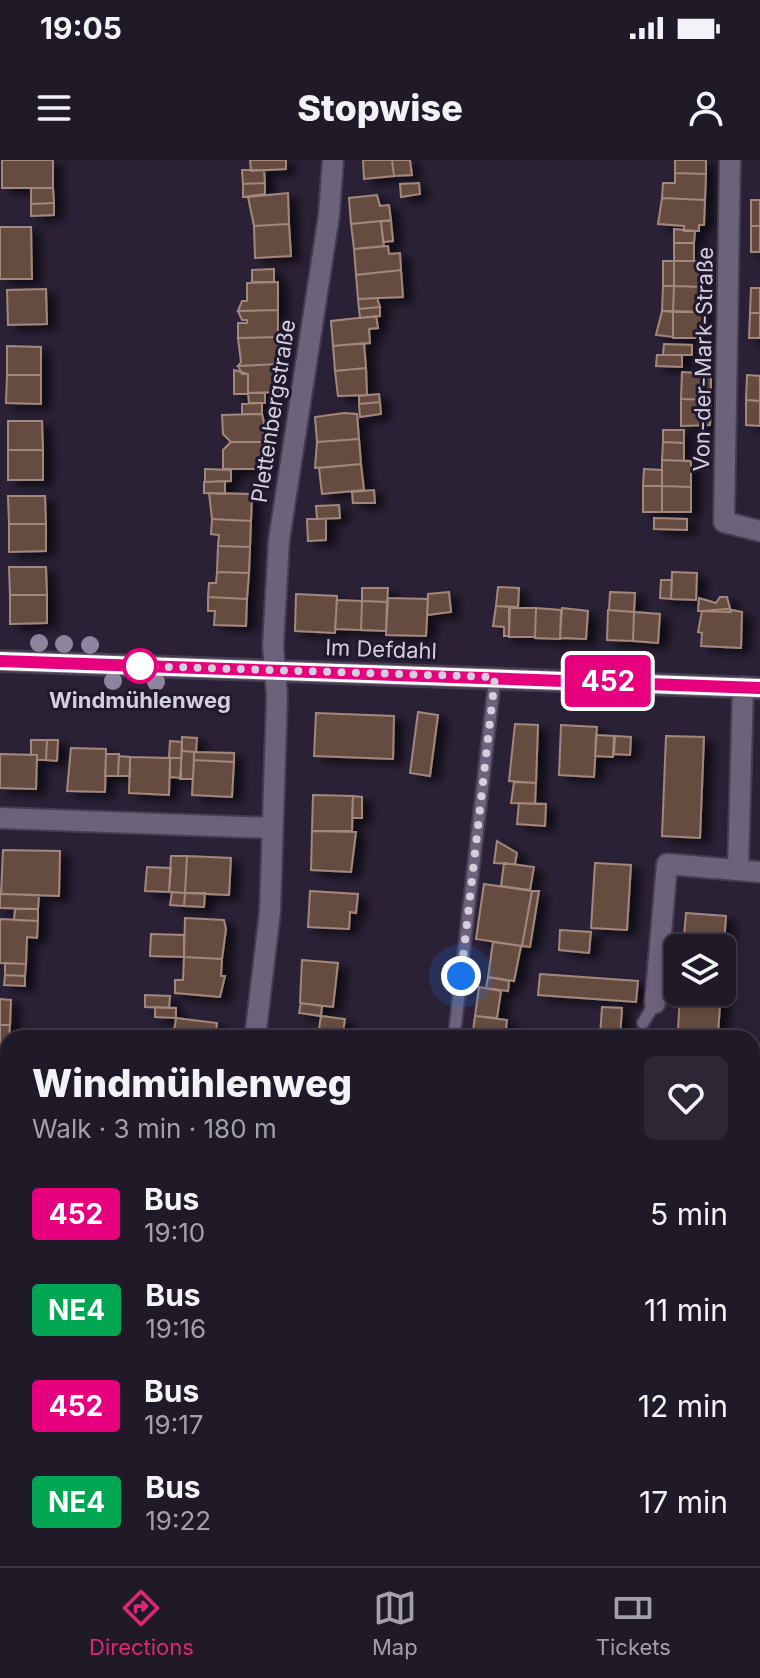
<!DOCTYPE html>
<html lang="en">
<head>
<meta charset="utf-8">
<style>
  body { margin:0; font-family:Inter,sans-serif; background:#2d2634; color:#f1f3f6; height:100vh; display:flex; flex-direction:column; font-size:30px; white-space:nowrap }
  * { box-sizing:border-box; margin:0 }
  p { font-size:26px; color:#a2a0a8 }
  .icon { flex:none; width:44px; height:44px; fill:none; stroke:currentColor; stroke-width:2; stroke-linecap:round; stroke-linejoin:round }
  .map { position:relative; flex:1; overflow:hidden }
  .side { position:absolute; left:0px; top:870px; width:760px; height:536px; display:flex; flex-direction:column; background:#201928; border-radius:24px 24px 0 0; box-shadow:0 4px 12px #0003,0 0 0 2px #3d3845 }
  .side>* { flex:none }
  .badge { padding:0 16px; border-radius:6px; font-size:28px; line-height:52px }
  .controls { position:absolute; left:664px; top:774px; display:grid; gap:16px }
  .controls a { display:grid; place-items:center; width:72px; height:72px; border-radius:12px; background:#201928; box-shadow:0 4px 12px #0003,0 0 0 2px #3d3845; font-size:40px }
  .you { position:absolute; width:40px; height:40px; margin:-20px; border:6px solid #fff; border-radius:50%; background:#1a73e8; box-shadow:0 0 0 12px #1a73e833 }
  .map>.badge { position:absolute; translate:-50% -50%; box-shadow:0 0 0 4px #fff }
  .round { display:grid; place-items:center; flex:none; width:84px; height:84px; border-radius:12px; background:#2d2634 }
  .headline { display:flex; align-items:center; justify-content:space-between; height:136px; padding:0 32px }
  h1 { font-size:38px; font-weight:800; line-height:60px }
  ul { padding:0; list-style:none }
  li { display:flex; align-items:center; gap:24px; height:96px; padding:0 32px }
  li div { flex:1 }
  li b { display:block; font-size:30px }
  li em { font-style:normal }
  li .badge { min-width:88px; font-weight:700; text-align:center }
  .status { display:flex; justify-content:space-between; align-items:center; height:56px; padding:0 40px; background:#201928; direction:ltr }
  .status svg { height:22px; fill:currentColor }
  header { display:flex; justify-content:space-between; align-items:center; height:104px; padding:0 32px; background:#201928; font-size:36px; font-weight:800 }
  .tab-bar { display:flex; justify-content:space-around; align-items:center; height:112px; border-top:2px solid #3d3845; background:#201928; font-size:22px; color:#a2a0a8 }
  .tab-bar a { display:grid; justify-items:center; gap:4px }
  .tab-bar .selected { color:#db2777 }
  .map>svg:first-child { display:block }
  .green { fill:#4c3f5f }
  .building { fill:#664b41; stroke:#a4877c; stroke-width:2; filter:url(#shadow) }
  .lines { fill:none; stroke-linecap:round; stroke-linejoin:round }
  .service-casing { stroke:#453d4f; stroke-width:15 }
  .minor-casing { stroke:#453d4f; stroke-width:24 }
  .service { stroke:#6c627b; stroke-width:11 }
  .minor { stroke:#6c627b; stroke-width:20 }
  .tree { fill:#8f84a0 }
  .line-casing { stroke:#fff; stroke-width:18 }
  .line { stroke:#e6007e; stroke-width:12 }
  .walk { stroke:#d4cfdd; stroke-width:8; stroke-dasharray:0 14.4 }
  .stop-dot { fill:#fff; stroke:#e6007e; stroke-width:4 }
  .labels { text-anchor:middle; stroke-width:6; stroke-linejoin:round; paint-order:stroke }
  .street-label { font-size:22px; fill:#d4cfdd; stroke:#20182c }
  .stop-label { font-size:22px; font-weight:bold; fill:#d4cfdd; stroke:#20182c }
</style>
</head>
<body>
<div class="status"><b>19:05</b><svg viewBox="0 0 49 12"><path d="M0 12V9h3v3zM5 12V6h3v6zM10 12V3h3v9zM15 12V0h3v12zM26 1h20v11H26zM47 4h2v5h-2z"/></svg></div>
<header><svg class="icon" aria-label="menu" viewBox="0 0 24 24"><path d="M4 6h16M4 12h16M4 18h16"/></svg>Stopwise<svg class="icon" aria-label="person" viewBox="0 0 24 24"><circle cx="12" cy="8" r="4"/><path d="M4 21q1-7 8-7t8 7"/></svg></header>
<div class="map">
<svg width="760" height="1406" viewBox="0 0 760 1406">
  <defs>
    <filter id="shadow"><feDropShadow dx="9" dy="5" stdDeviation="4" flood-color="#0009"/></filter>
  </defs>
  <rect width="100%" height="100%" fill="#2a2136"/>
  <path class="green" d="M752,971h8v276h-8z
    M0,1194h8v184h-8z"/>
  <path class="building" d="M2,0h51v28h-51z
    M250,0h36v9l-35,2z
    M363,0h29l2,16 -30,3z
    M392,0h18l2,15 -18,1z
    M675,0h31v14l-31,-1z
    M242,10h22l1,13 -22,1z
    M675,13l31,1 -1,26 -43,-2 1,-15h12z
    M265,23v11l-22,3v-13z
    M419,23l1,11 -19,3 -1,-13z
    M31,28h22l1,15 -23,1z
    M288,33l1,31 -35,2 -6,-29z
    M377,35l3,11 9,-1 2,15 -40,4 -2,-26z
    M662,38l43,2 -1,25h-5v6h-15v-5l-26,-2z
    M751,40h9v26h-9z
    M54,43v12l-23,1v-12z
    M381,61l3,25 -30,3 -3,-25z
    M381,61h10l2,20 -10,1z
    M289,64l2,32 -36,2 -1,-32z
    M751,66h9v26h-9z
    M0,67h31l1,52h-32z
    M674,69l21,2 -1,12h-20z
    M674,83h20v18h-20z
    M388,86l1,8 11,-1 1,17 -45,5 -2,-26z
    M663,101h11v25h-11z
    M674,101h30l-1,26 -29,-1z
    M274,109v13h-22v-12z
    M401,110l2,27 -45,2 -2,-24z
    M278,122v28l-40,1 4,-10h5v-18z
    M663,126h11l-1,25h-11z
    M674,126l29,1 -1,25 -29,-1z
    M751,128h9v25h-10z
    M46,129l1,35 -39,1 -1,-35z
    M358,139l19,-1 3,9 -21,2z
    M380,147v9l-20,2 -1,-9z
    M278,150v27l-40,1v-15h9v-3h-5l-4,-9z
    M662,151l11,1v25l-17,-2z
    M673,152h29v26h-29z
    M750,153h10v25h-11z
    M376,156l2,12 -9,1 1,14 -37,3 -2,-25z
    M278,177v27l-40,2 3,-4 -3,-24z
    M364,183l2,25 -31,3 -2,-25z
    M664,184l28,1v10h-29z
    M7,186l34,1v28h-34z
    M657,195h25v12l-26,-1z
    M278,204v28l-30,1v-19h-6l-4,-8z
    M366,208l1,27 -29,1 -3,-25z
    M234,210l14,4v20h-14z
    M682,212l29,2v26l-30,-1z
    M7,215h34v29l-35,-1z
    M747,215l13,1v25l-14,-1z
    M248,233h17v10h-16z
    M379,234l1,8 -21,2v-8z
    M681,239l30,1 -1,25 -29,1z
    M746,240l14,1v25l-14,-1z
    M380,242l1,12 -21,3 -1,-13z
    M262,243v11h-20v-10z
    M344,253l13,1 2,25 -42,3 -2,-25z
    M262,254l3,13 -2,15h-32l-8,-8 -1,-19z
    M8,261h34l1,29h-35z
    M663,270h21v13l-21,-1z
    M359,279l2,25 -46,4 2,-26z
    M231,282h32l3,19 -3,8h-40v-19z
    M663,282l21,1v18l-22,-1z
    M8,290h35v30h-35z
    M662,300l29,1v26l-29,-1z
    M361,304l3,26 -42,4 -3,-26z
    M205,309l26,1v11l-26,1z
    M644,309l18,1v16h-19z
    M225,321v13l-21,-1v-11z
    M643,326h19v26h-19z
    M662,326l29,1v25h-29z
    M374,330l1,13h-22l-1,-11z
    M209,333l43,1 -1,27 -39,-2z
    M8,336h37l1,28h-37z
    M339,345l1,13 -23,1 -1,-13z
    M654,358l33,1v11l-33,-1z
    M212,359l39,2 -1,26 -32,-1 1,-11 -8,-1z
    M307,359h19v21l-18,1z
    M9,364h37v27l-37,1z
    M218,386l32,1 -1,26 -32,-1z
    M9,407h37l1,28h-37z
    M217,412l32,1 -2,26 -39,-2 1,-14h7z
    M672,412l25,1 -1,27 -25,-1z
    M661,420h11l-1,19 -11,-1z
    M498,427l21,1 -1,19 -22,-1z
    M362,428h26l-1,14 -25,-1z
    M449,432l2,20 -24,3 1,-21z
    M610,432l25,1 -1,19 -25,-2z
    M296,434l41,2 -2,37 -40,-2z
    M10,435h37v28l-37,1z
    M208,437l39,2 -1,27 -32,-1 1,-14h-7z
    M720,437h7l4,15 -33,-1 1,-13 17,5z
    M388,438l40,1 -2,37 -40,-1z
    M337,440l25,1 -1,29 -26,-1z
    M362,441l25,1 -1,29 -25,-1z
    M496,446l14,1 -1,29h-5v-9l-11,-1z
    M509,448h27l-1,29h-26z
    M536,448l25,2 -1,29 -25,-1z
    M562,448l26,3 -2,28 -26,-1z
    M727,449l15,3 -1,36 -40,-2 1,-13 -4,-1 4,-21z
    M608,450l26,2 -1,29 -26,-1z
    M634,452l26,2 -2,29 -25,-2z
    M418,552l20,3 -8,61 -20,-3z
    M316,553l78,3 -1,43 -79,-3z
    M515,564l23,1 -2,58 -27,-2z
    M561,565l36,2 -3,50 -35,-2z
    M596,575l18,1 -1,21 -18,-1z
    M615,576l16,1 -1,18 -16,-1z
    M666,576l38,1 -4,101 -38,-2z
    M182,577l15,1 -1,14 -14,-1z
    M31,580h16l-1,20h-9v-5h-6z
    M47,580h11l-1,21 -11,-1z
    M170,581l12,1 -1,16h-12z
    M71,588l35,1 -1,43 -38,-1z
    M182,591l12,1 -1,27h-13z
    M194,592l40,1v9l-40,-2z
    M0,594l37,1 -1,34 -36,-1z
    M106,594h13l-1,22h-13z
    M119,596l11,1v19h-12z
    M130,597l40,1 -1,37 -40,-2z
    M170,598h11v20l-11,-1z
    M194,600l40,2 -2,35 -40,-2z
    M514,622l22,1 -1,21 -24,-1z
    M313,635l40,1 -1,35h-40z
    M353,636l9,1v21h-10z
    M519,643l27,1 -1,22 -28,-2z
    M312,671l44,1 -5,40 -40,-2z
    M497,681l20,12 -2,11 -21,-1z
    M3,690l57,1 -1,45 -58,-2z
    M171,696h16l-2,37 -16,-1z
    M187,696l44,2 -2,37 -44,-2z
    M504,703l30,4 -4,23 -29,-4z
    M595,703l36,2 -4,65 -36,-2z
    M147,707l24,1 -2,24 -24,-1z
    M484,724l48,7 -10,55 -46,-7z
    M310,731l48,3 -2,19 -6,-1 -1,17 -41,-2z
    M532,731h7l-9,56 -8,-1z
    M172,732l13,1 -1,13 -14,-1z
    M185,733h20l-1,14 -20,-1z
    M0,734l39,1 -1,14 -38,-1z
    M15,749h23v12l-24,-1z
    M686,753l40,3 -4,57v-25h-39z
    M185,758l39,2 2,9 -4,30 -38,-2z
    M0,759l38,2 -1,17 -10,-1 -1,27 -26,-1z
    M560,770l31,2 -2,21 -30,-3z
    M151,774l33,1v22l-34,-1z
    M493,782l28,4 -7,35 -26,-4z
    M184,797l38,2 -1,17h4l-5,21 -45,-4v-13h8z
    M302,800l36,3 -5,44 -33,-4z
    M5,803l21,1 -1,12 -20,-1z
    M540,814l98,7 -2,21 -98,-7z
    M5,815l20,1v10l-21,-1z
    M488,817l21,4 -1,10 -22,-3z
    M479,827l22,4 -4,27 -22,-2z
    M680,832h41l-3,41 -40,-2z
    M145,835l25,1 -1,12 -24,-1z
    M0,839l11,1 -1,25h-10z
    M301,843l21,3 -1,10 -22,-3z
    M155,847l21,1v10l-21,-1z
    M602,847l20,1 -2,30 -20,-2z
    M321,856l24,3 -3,19 -24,-3z
    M475,856l32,4 -2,18h-33z
    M176,858l41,5 -2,15h-42z
    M0,865h10l-2,26h-8z
    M687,871l40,3 -1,4h-39z
    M0,1051h8v44l-8,-1z
    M752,1266h8v140h-51v-8h43z
    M205,1398h43l-2,7 5,1h-41l-7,-2z
    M554,1398h28v8h-28z"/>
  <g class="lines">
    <g class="service-casing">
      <path id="service" d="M643,863l12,-20
        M454,878l41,-361
        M752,1256l8,-1
        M651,1398v8"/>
    </g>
    <g class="minor-casing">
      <path id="minor" d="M730,0l-6,362 36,9
        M0,501l760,27
        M0,658l272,10
        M738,710l5,-183
        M655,843l12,-139 93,8
        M255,878l15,-127 7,-215 -4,-50 6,-106 50,-325 4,-55
        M0,1147h8
        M167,1406l2,-8"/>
    </g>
    <use href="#service" class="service"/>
    <use href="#minor" class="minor"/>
  </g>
  <g class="tree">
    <circle cx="39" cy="483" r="9"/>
    <circle cx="64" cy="484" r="9"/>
    <circle cx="90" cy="485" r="9"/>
    <circle cx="113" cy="521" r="9"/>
    <circle cx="156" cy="522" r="9"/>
  </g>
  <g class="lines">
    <g class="line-casing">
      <path id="line" d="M0,501l760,27"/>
    </g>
    <use href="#line" class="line"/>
    <path class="walk" d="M140,506l355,11 -34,299"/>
  </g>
  <circle class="stop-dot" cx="140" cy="506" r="16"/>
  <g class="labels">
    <g class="street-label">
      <text transform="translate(703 199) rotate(-89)" y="8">Von-der-Mark-Straße</text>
      <text transform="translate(273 251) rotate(-81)" y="8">Plettenbergstraße</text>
      <text transform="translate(381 489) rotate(2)" y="8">Im Defdahl</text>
    </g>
    <g class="stop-label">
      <text x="140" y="548">Windmühlenweg</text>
    </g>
  </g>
</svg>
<div class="controls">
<a><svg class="icon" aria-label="layers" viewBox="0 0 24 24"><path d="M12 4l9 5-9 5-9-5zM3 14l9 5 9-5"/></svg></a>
</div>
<div class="you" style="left:461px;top:816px"></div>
<b class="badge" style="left:608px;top:521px;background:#e6007e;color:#fff">452</b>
<section class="side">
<div class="headline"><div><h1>Windmühlenweg</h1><p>Walk · 3 min · 180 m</p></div><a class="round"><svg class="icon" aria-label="heart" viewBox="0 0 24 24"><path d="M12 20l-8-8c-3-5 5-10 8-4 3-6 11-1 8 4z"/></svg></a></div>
<ul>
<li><span class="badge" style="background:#e6007e;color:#fff">452</span><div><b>Bus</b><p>19:10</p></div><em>5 min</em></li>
<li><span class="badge" style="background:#00a651;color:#fff">NE4</span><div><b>Bus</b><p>19:16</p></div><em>11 min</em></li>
<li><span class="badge" style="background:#e6007e;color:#fff">452</span><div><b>Bus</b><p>19:17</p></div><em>12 min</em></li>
<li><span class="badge" style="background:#00a651;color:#fff">NE4</span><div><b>Bus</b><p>19:22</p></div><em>17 min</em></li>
</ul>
</section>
</div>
<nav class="tab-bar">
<a class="selected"><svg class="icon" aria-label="directions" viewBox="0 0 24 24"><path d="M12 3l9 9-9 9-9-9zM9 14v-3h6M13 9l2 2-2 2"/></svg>Directions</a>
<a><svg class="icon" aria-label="map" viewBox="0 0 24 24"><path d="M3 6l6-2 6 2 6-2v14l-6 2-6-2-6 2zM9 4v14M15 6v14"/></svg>Map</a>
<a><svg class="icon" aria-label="tickets" viewBox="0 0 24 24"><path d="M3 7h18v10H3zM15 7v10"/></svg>Tickets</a>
</nav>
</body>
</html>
